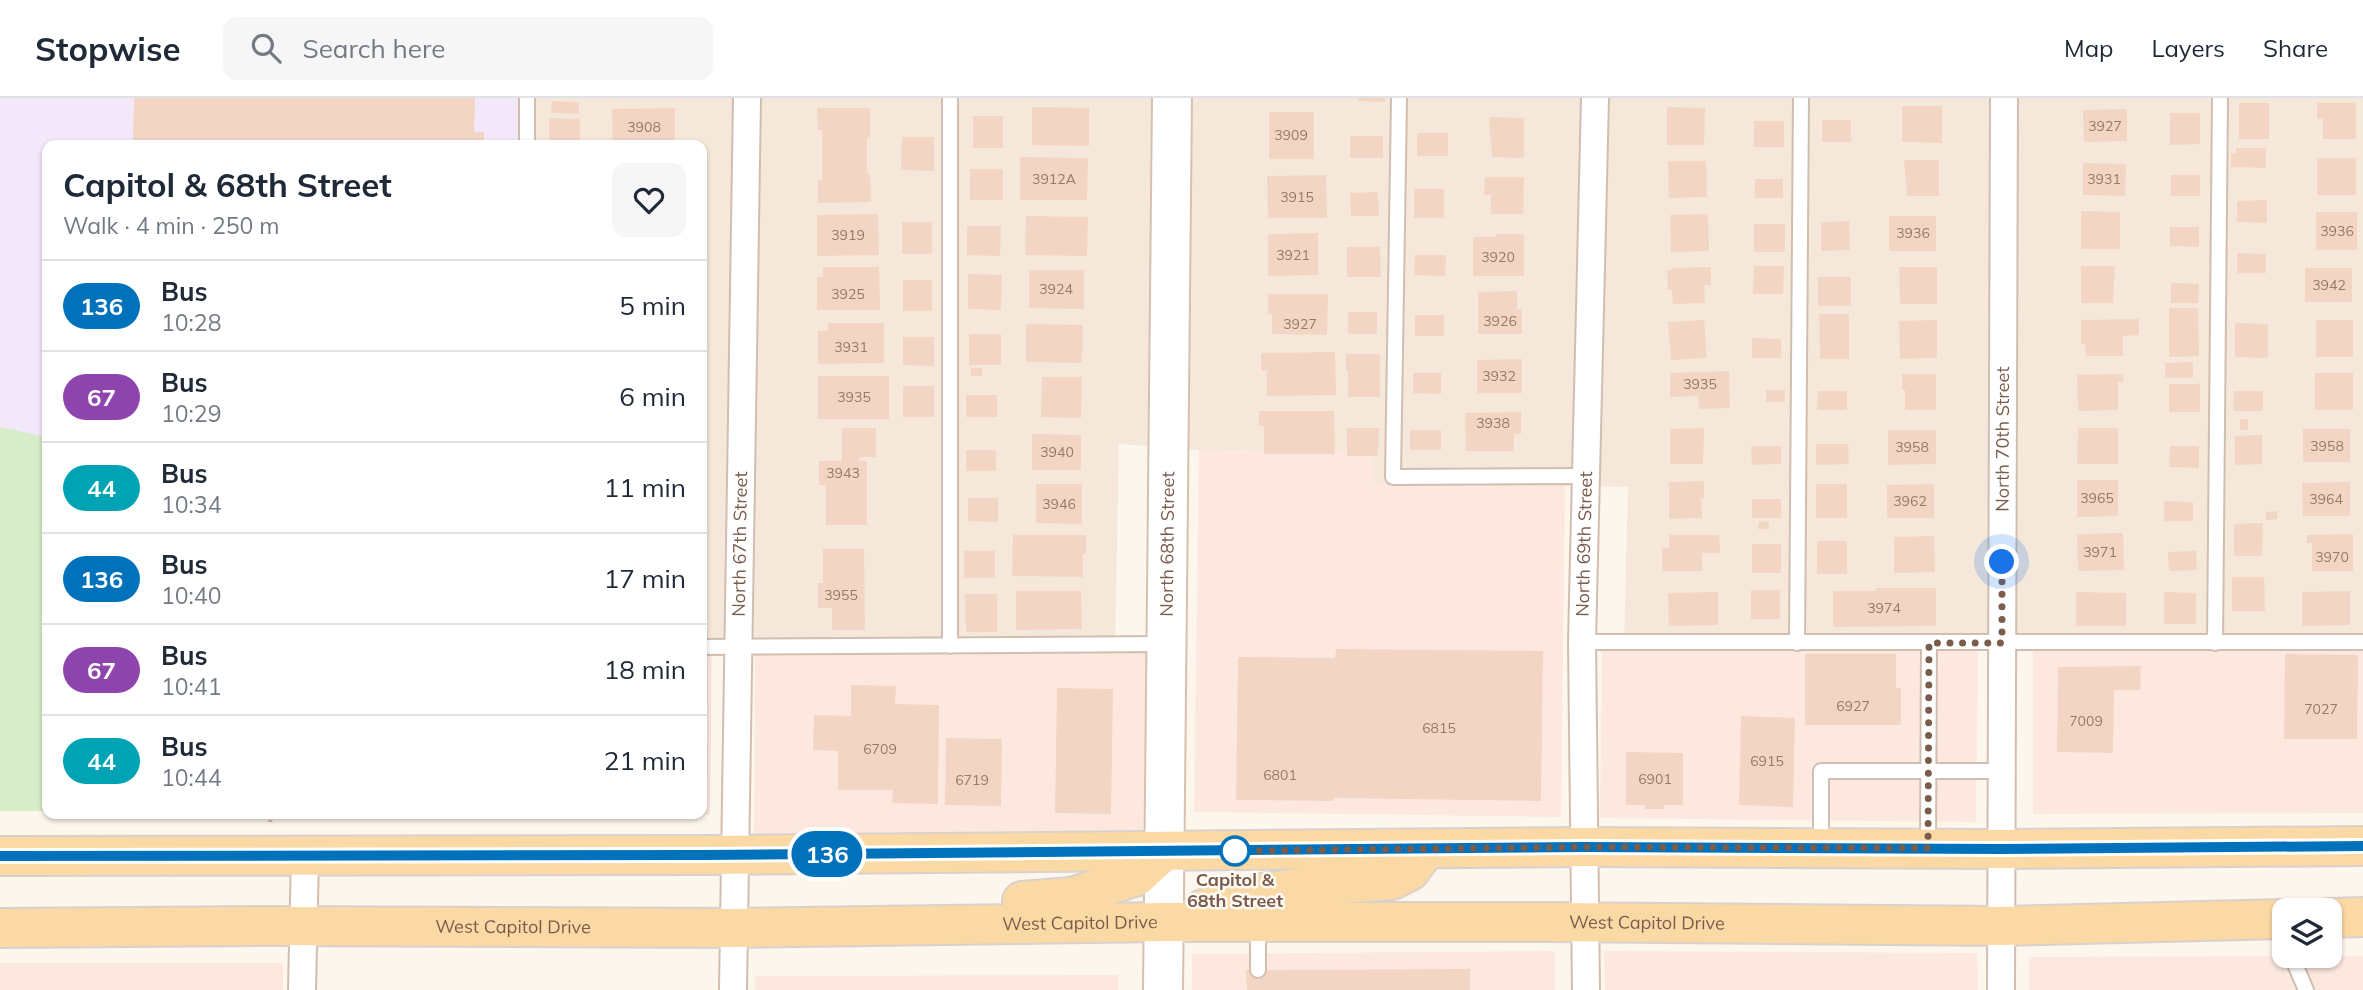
<!DOCTYPE html>
<html lang="en">
<head>
<meta charset="utf-8">
<style>
  body { margin:0; font-family:Mulish,sans-serif; background:#f6f6f7; color:#1f2937; height:100vh; display:flex; flex-direction:column; font-size:26px; white-space:nowrap }
  * { box-sizing:border-box; margin:0 }
  p { font-size:23px; color:#747a83 }
  .icon { flex:none; width:38px; height:38px; fill:none; stroke:currentColor; stroke-width:2; stroke-linecap:round; stroke-linejoin:round }
  .map { position:relative; flex:1; overflow:hidden }
  .details { position:absolute; left:42px; top:42px; width:665px; height:679px; display:flex; flex-direction:column; background:#fff; border-radius:14px; box-shadow:0 2px 5px #0004 }
  .details>* { flex:none }
  .badge { padding:0 14px; border-radius:23px; font-size:24px; line-height:46px }
  .tools { position:absolute; left:2272px; top:800px; display:grid; gap:14px }
  .tools a { display:grid; place-items:center; width:70px; height:70px; border-radius:14px; background:#fff; box-shadow:0 2px 5px #0004; font-size:35px }
  .you { position:absolute; width:35px; height:35px; margin:-18px; border:5px solid #fff; border-radius:50%; background:#1a73e8; box-shadow:0 0 0 10px #1a73e833 }
  .map>.badge { position:absolute; translate:-50% -50%; box-shadow:0 0 0 4px #fff }
  .round { display:grid; place-items:center; flex:none; width:74px; height:74px; border-radius:14px; background:#f6f6f7 }
  .overview { display:flex; align-items:center; justify-content:space-between; height:119px; padding:0 21px }
  h1 { font-size:33px; font-weight:700; line-height:52px }
  ul { padding:0; list-style:none }
  li { display:flex; align-items:center; gap:21px; height:91px; padding:0 21px; border-top:2px solid #e0e1e3 }
  li div { flex:1 }
  li b { display:block; font-size:26px }
  li em { font-style:normal }
  li .badge { min-width:77px; font-weight:700; text-align:center }
  header { display:flex; align-items:center; gap:42px; box-sizing:border-box; height:98px; padding:0 35px; background:#fff; border-bottom:2px solid #e0e1e3 }
  header strong { font-size:33px }
  nav { display:flex; gap:38px; margin-inline-start:auto; font-size:24px }
  .search { width:490px; height:63px; background:#f6f6f7; display:flex; align-items:center; gap:18px; box-sizing:border-box; padding:0 24px; border-radius:14px; color:#747a83; font-size:26px }
  .map>svg:first-child { display:block }
  .residential { fill:#f5e8da }
  .commercial { fill:#fde8e0 }
  .education { fill:#f3e8fa }
  .green { fill:#d8ecc9 }
  .building { fill:#f3d5c3 }
  .lines { fill:none; stroke-linecap:round; stroke-linejoin:round }
  .lane-casing { stroke:#d1beb0; stroke-width:18 }
  .street-casing { stroke:#d1beb0; stroke-width:30 }
  .secondary-casing { stroke:#d6c0b0; stroke-width:42 }
  .primary-casing { stroke:#dad1cd; stroke-width:42 }
  .path { stroke:#d9b8a5; stroke-width:4.5; stroke-dasharray:2 5; stroke-linecap:butt }
  .lane { stroke:#fff; stroke-width:14 }
  .street { stroke:#fff; stroke-width:26 }
  .secondary { stroke:#fff; stroke-width:38 }
  .primary { stroke:#fbd9a5; stroke-width:38 }
  .line-casing { stroke:#fff; stroke-width:16 }
  .line { stroke:#0072bc; stroke-width:10 }
  .walk { stroke:#7a5c4d; stroke-width:7; stroke-dasharray:0 12.6 }
  .stop-dot { fill:#fff; stroke:#0072bc; stroke-width:3.5 }
  .labels { text-anchor:middle; stroke-width:5; stroke-linejoin:round; paint-order:stroke }
  .number-label { font-size:14px; fill:#987a6a }
  .street-label { font-size:18px; fill:#7a5c4d; stroke:#fffaf3 }
  .stop-label { font-size:18px; font-weight:bold; fill:#7a5c4d; stroke:#fffaf3 }
</style>
</head>
<body>
<header>
<strong>Stopwise</strong>
<div class="search"><svg class="icon" aria-label="search" viewBox="0 0 24 24"><circle cx="10" cy="10" r="6"/><path d="M15 15l6 6"/></svg>Search here</div>
<nav><a>Map</a><a>Layers</a><a>Share</a></nav>
</header>
<div class="map">
<svg width="2363" height="892" viewBox="0 0 2363 892">
  <rect width="100%" height="100%" fill="#fdf6ec"/>
  <path class="residential" d="M519,0h1844v548l-739,-4 4,-155 -255,-3v-32l-174,-2 -80,-6 -4,202 -360,-1 -43,12h-10v-512h-183z"/>
  <path class="commercial" d="M1199,352l174,2v32l192,2 -4,331 -367,-5z
    M1602,544l376,4 -2,176 -376,-4z
    M755,547l397,1 -1,192 -397,-2z
    M2033,548h330v167l-330,1z
    M702,559h10l-2,158 -53,-1h45z
    M1555,853v39h-363v-36z
    M1604,853l373,2 1,37h-373z
    M2363,858v34h-334v-33z
    M0,865h283v27h-283z
    M1118,877v15h-363v-14z"/>
  <path class="education" d="M0,0h519v47h-472v666h-47z"/>
  <path class="green" d="M0,329l47,10v374h-47z"/>
  <path class="building" d="M134,0h341l-1,34h10v13h-351z
    M1358,0h27v4l-27,-1z
    M552,3l27,1v12l-28,-1z
    M2239,5h30v36h-30z
    M2317,5h39v36h-33v-20h-6z
    M1902,8h40v37l-40,-1z
    M1032,9l57,1v38l-57,-1z
    M1667,9l38,1 -1,37h-37z
    M675,10v37h-62l-1,-36z
    M817,10h53v29h-3v36h3l1,29 -53,1v-23h4v-50h-4z
    M2127,11v32l-43,1 -1,-32z
    M1269,14h45v47h-45z
    M2170,15h30v31l-30,1z
    M973,18h30v32h-30z
    M1489,19l35,1v40l-32,-1z
    M549,20l31,1v26h-31z
    M1822,22h29v22h-29z
    M1754,23h30v26h-30z
    M1417,35h31v23h-31z
    M1350,38h33v22h-33z
    M902,39h32v34l-33,-1z
    M2236,50h30v20l-35,-1v-14h5z
    M1020,59l68,1 -1,42h-67z
    M2317,60h39v37h-39z
    M1904,62h35v36h-32z
    M1668,63h38l1,36 -38,1z
    M2083,65l43,1 -1,32 -42,-1z
    M970,71h33v31h-33z
    M1326,77l1,43h-59l-1,-42z
    M2171,77h29v21h-29z
    M1485,79h39l-1,37h-32v-19h-7z
    M1755,81h28v19h-28z
    M1414,91h30v29h-30z
    M1378,94l1,24h-28l-1,-23z
    M2267,102v23l-30,-1v-21z
    M2081,113l39,1v37h-39z
    M2316,114h41v38h-41z
    M878,116l1,41 -62,1v-41z
    M1708,116l1,37 -38,1 -1,-37z
    M1026,118l62,1 -1,39 -62,-1z
    M1889,118h47v35h-47z
    M1849,123l1,29 -29,1v-29z
    M902,124h30v32h-30z
    M1754,126h31v28h-31z
    M967,128h34l-1,30 -33,-1z
    M2170,129h29v20l-29,-1z
    M1318,135v42l-50,1v-42z
    M1496,136h28v42h-51v-39h23z
    M1347,149h33l1,30h-34z
    M2237,155l29,1v19h-29z
    M1415,157h31l-1,21 -31,-1z
    M1754,168h30l-1,28h-30z
    M2081,168h34l-2,37h-32z
    M823,169h56l1,43h-63v-33h6z
    M1711,169v18h-7l1,18 -32,1 -1,-14h-4l-1,-20h5v-2z
    M1899,169h38v37h-37z
    M2305,170h47v34h-47z
    M1029,172h55v39l-55,-1z
    M968,176l34,1 -1,35 -33,-1z
    M1818,179h33v29h-33z
    M903,182h29v31h-29z
    M2171,185l28,1 -1,19h-27z
    M1517,193v18h5v25h-44v-42z
    M1268,196h60l-1,41 -55,-1v-20h-4z
    M2169,210h29l1,48 -30,1z
    M1348,214h29v22h-29z
    M1819,216h30v45h-29z
    M1415,217h29v21h-29z
    M2139,221v16l-16,1v20h-37l-1,-12h-4v-24z
    M1704,222l3,38 -36,2 -3,-38z
    M1937,222v38l-37,1 -1,-38z
    M2316,222h37v37h-37z
    M828,225h56v40l-66,1v-33h10z
    M2235,225l33,1v34l-33,-1z
    M1026,226l57,1 -1,38 -56,-1z
    M969,236h32v31h-32z
    M903,239h31v29l-31,-1z
    M1752,240l29,1v19h-29z
    M1335,254l1,43 -69,1v-26l-6,1v-18z
    M1346,256h34v43h-32v-27h-2z
    M1522,261v34h-45v-33z
    M2193,264v16h-28v-15z
    M971,270h11v8h-11z
    M1729,273l1,37 -31,1 -1,-13 -28,1v-24z
    M1413,275h28v21l-28,-1z
    M2315,275h38v37h-38z
    M1902,276h34v36h-31v-20h-3z
    M2123,276l1,8h-6v28l-40,1 -1,-36z
    M818,278h71v43h-71z
    M1042,279h40l-1,41 -40,-1z
    M2169,286h31v28h-31z
    M903,288h31v31h-31z
    M1766,292h19v12h-19z
    M1818,293h29v19h-30z
    M2234,293h29v20h-30z
    M966,297h31v22h-31z
    M1259,313h75l1,43h-71v-28h-5z
    M1521,314v22h-7v17h-48l-1,-38z
    M2240,321h8v11h-8z
    M842,330h34v29h-17v4h8v64h-41v-40h-7v-24h23z
    M1347,330h32l-1,28h-31z
    M1704,330l-1,36h-33v-35z
    M2078,330h40v36h-41z
    M2303,331h47v33h-47z
    M1410,332h31v20h-31z
    M1888,332h48v34l-48,1z
    M1032,336l49,1v35h-49z
    M2262,337v29l-27,1v-29z
    M1816,346h32l1,20 -33,1z
    M1751,348h30v18l-29,1z
    M2170,348h29v22l-30,-1z
    M966,352h30v21h-30z
    M2077,382h41v36l-41,1z
    M1704,383v17h-3l1,20 -33,1v-37z
    M2350,384v34h-47l-1,-33z
    M1036,386h46v40l-46,-1z
    M1816,386h31v34h-31z
    M1934,386v34h-47v-33z
    M968,400h30v24l-30,-1z
    M1752,401h29v19h-29z
    M2164,403l29,1v19h-29z
    M2277,413v8l-11,1v-8z
    M1759,423l10,1v7h-11z
    M2263,425l-1,33h-28v-32z
    M2123,435l1,37 -46,1 -1,-37z
    M2353,436v37h-41v-28h-5v-8z
    M1013,437h73v19h-3v23l-71,-1z
    M1669,437h50l1,18h-18v18h-40v-23h7z
    M1934,438l1,36 -41,1v-36z
    M1817,443h30v33h-30z
    M1752,446h29v29h-29z
    M823,451h41l1,81h-33v-22h-14v-25h5z
    M964,453h31v27h-31z
    M2196,453l1,19 -28,1 -1,-19z
    M2232,479h32l1,34h-33z
    M1876,490h60v38l-103,1v-36h43z
    M1751,492h29v29h-29z
    M1016,493h65l1,38 -66,1z
    M2350,493v34l-48,1v-34z
    M1718,494v33l-49,1 -1,-33z
    M2076,494l50,1v33h-50z
    M2164,494l32,1v31h-32z
    M965,496h32v38h-31z
    M1336,551l207,2 -2,150 -207,-3v3l-98,-1 2,-143 97,1z
    M1805,556h91v34h5v37h-96z
    M2285,556l73,1 -1,84h-73z
    M2141,568l-1,24h-26l-1,63 -56,-1 1,-85z
    M851,587l45,1 -1,18 44,1 -1,99 -46,-1 1,-13h-55v-39l-25,-1 1,-35 37,1z
    M1057,590l56,1 -2,125 -56,-1z
    M1741,618l54,2 -2,89 -54,-2z
    M946,640l56,1 -1,67 -56,-1z
    M1626,654l57,1v52h-19v4h-19v-4h-19z
    M1470,871v21h-223l-1,-20z"/>
  <g class="lines">
    <g class="lane-casing">
      <path id="lane" d="M527,0v47
        M950,0v548
        M1399,0l-6,379 193,-1
        M1582,544h781
        M1797,545l4,-545
        M2215,545l5,-545
        M702,549l463,-3
        M1821,749v-76h181
        M1928,749l1,-204
        M1258,825v47
        M2295,866l11,26"/>
    </g>
    <g class="street-casing">
      <g id="street">
        <path d="M302,892l3,-134"/>
        <path id="s1" d="M733,892l14,-892"/>
        <path id="s2" d="M1586,892l-4,-348 13,-544"/>
        <path id="s3" d="M2001,892l3,-892"/>
      </g>
    </g>
    <g class="secondary-casing">
      <g id="secondary">
        <path id="s4" d="M1163,892l9,-892"/>
      </g>
    </g>
    <g class="primary-casing">
      <g id="primary">
        <path d="M0,758l702,-1 882,-8 417,2 362,-3"/>
        <path d="M1022,803l50,-4 65,-21 27,-25"/>
        <path d="M1203,811l59,-16 41,-6 89,-7 18,-9 16,-22"/>
        <path d="M2329,820l34,-1"/>
        <path id="s5" d="M0,830l270,-2 464,2 431,-6h386l450,4 283,-7"/>
      </g>
    </g>
    <path class="path" d="M270,724l1,-8"/>
    <use href="#lane" class="lane"/>
    <use href="#street" class="street"/>
    <use href="#secondary" class="secondary"/>
    <use href="#primary" class="primary"/>
  </g>
  <g class="lines">
    <g class="line-casing">
      <path id="line" d="M0,758l702,-1 882,-8 417,2 362,-3"/>
    </g>
    <use href="#line" class="line"/>
    <path class="walk" d="M1235,753h-13l362,-4 344,1 1,-205h73v-81"/>
  </g>
  <circle class="stop-dot" cx="1235" cy="753" r="14"/>
  <g class="labels">
    <g class="number-label">
      <text x="2105" y="33">3927</text>
      <text x="644" y="34">3908</text>
      <text x="1291" y="42">3909</text>
      <text x="1054" y="86">3912A</text>
      <text x="2104" y="86">3931</text>
      <text x="1297" y="104">3915</text>
      <text x="2337" y="138">3936</text>
      <text x="1913" y="140">3936</text>
      <text x="848" y="142">3919</text>
      <text x="1293" y="162">3921</text>
      <text x="1498" y="164">3920</text>
      <text x="2329" y="192">3942</text>
      <text x="1056" y="196">3924</text>
      <text x="848" y="201">3925</text>
      <text x="1500" y="228">3926</text>
      <text x="1300" y="231">3927</text>
      <text x="851" y="254">3931</text>
      <text x="1499" y="283">3932</text>
      <text x="1700" y="291">3935</text>
      <text x="854" y="304">3935</text>
      <text x="1493" y="330">3938</text>
      <text x="2327" y="353">3958</text>
      <text x="1912" y="354">3958</text>
      <text x="1057" y="359">3940</text>
      <text x="843" y="380">3943</text>
      <text x="2097" y="405">3965</text>
      <text x="2326" y="406">3964</text>
      <text x="1910" y="408">3962</text>
      <text x="1059" y="411">3946</text>
      <text x="2100" y="459">3971</text>
      <text x="2332" y="464">3970</text>
      <text x="841" y="502">3955</text>
      <text x="1884" y="515">3974</text>
      <text x="1853" y="613">6927</text>
      <text x="2321" y="616">7027</text>
      <text x="2086" y="628">7009</text>
      <text x="1439" y="635">6815</text>
      <text x="880" y="656">6709</text>
      <text x="1767" y="668">6915</text>
      <text x="1280" y="682">6801</text>
      <text x="1655" y="686">6901</text>
      <text x="972" y="687">6719</text>
    </g>
    <g class="street-label">
      <text dy="6" stroke="none"><textPath href="#s3" startOffset="551">North 70th Street</textPath></text>
      <text dy="6" stroke="none"><textPath href="#s1" startOffset="446">North 67th Street</textPath></text>
      <text dy="6" stroke="none"><textPath href="#s4" startOffset="446">North 68th Street</textPath></text>
      <text dy="6" stroke="none"><textPath href="#s2" startOffset="446">North 69th Street</textPath></text>
      <text dy="6" stroke="none"><textPath href="#s5" startOffset="1080">West Capitol Drive</textPath></text>
      <text dy="6" stroke="none"><textPath href="#s5" startOffset="1647">West Capitol Drive</textPath></text>
      <text dy="6" stroke="none"><textPath href="#s5" startOffset="513">West Capitol Drive</textPath></text>
    </g>
    <g class="stop-label">
      <text x="1235" y="788">Capitol &amp;<tspan x="1235" dy="21">68th Street</tspan></text>
    </g>
  </g>
</svg>
<div class="tools">
<a><svg class="icon" aria-label="layers" viewBox="0 0 24 24"><path d="M12 4l9 5-9 5-9-5zM3 14l9 5 9-5"/></svg></a>
</div>
<div class="you" style="left:2002px;top:464px"></div>
<b class="badge" style="left:827px;top:756px;background:#0072bc;color:#fff">136</b>
<section class="details">
<div class="overview"><div><h1>Capitol &amp; 68th Street</h1><p>Walk · 4 min · 250 m</p></div><a class="round"><svg class="icon" aria-label="heart" viewBox="0 0 24 24"><path d="M12 20l-8-8c-3-5 5-10 8-4 3-6 11-1 8 4z"/></svg></a></div>
<ul>
<li><span class="badge" style="background:#0072bc;color:#fff">136</span><div><b>Bus</b><p>10:28</p></div><em>5 min</em></li>
<li><span class="badge" style="background:#8e44ad;color:#fff">67</span><div><b>Bus</b><p>10:29</p></div><em>6 min</em></li>
<li><span class="badge" style="background:#00a3b4;color:#fff">44</span><div><b>Bus</b><p>10:34</p></div><em>11 min</em></li>
<li><span class="badge" style="background:#0072bc;color:#fff">136</span><div><b>Bus</b><p>10:40</p></div><em>17 min</em></li>
<li><span class="badge" style="background:#8e44ad;color:#fff">67</span><div><b>Bus</b><p>10:41</p></div><em>18 min</em></li>
<li><span class="badge" style="background:#00a3b4;color:#fff">44</span><div><b>Bus</b><p>10:44</p></div><em>21 min</em></li>
</ul>
</section>
</div>
</body>
</html>
